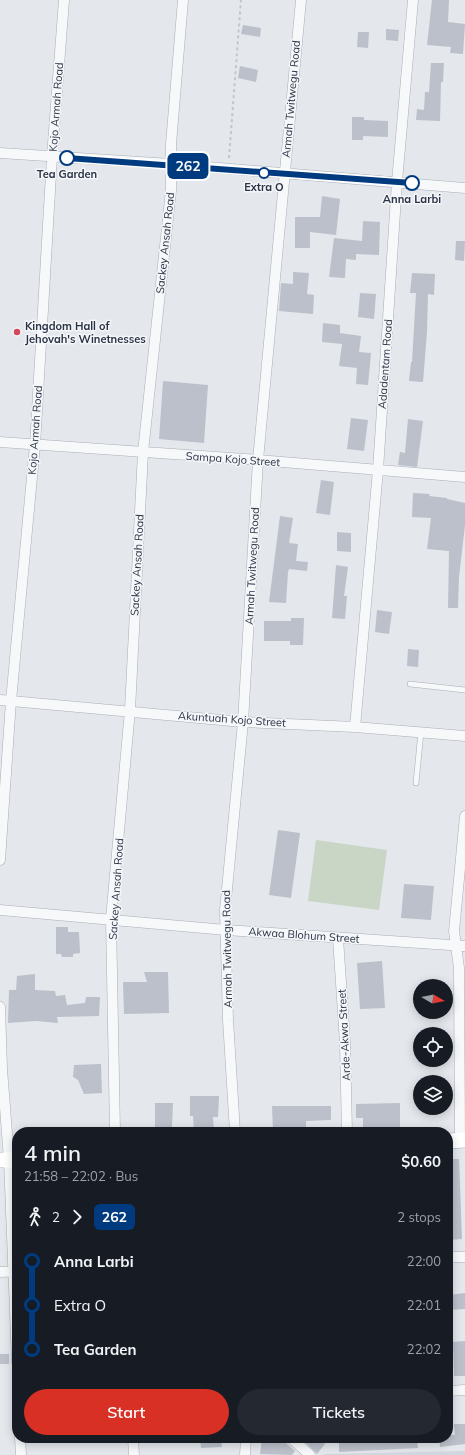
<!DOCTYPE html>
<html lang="en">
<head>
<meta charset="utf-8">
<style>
  body { margin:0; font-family:Mulish,sans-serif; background:#242831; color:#f1f3f6; height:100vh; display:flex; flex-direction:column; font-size:15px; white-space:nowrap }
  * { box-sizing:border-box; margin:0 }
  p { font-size:13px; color:#9ea1a6 }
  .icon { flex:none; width:22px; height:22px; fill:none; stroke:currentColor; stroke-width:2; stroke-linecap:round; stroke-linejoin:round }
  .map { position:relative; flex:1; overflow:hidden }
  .drawer { position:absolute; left:12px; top:1127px; width:441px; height:316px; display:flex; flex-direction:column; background:#171b24; border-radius:16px; box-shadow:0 2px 10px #0003 }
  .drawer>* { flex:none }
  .badge { padding:0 8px; border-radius:6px; font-size:14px; line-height:26px }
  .needle { width:26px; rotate:99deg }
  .buttons { position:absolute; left:413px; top:979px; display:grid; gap:8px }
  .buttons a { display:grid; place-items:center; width:40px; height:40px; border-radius:50%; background:#171b24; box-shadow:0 2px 10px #0003; font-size:20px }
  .map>.badge { position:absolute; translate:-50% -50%; box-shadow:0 0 0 2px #fff }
  .legs { display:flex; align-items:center; gap:6px; height:44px; padding:0 12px; font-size:13px }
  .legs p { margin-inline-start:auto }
  .head { display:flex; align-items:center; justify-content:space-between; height:68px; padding:0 12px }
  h1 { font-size:22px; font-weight:600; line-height:30px }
  .button { display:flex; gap:8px; margin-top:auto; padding:8px 12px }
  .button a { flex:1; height:46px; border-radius:24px; background:#d93025; color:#fff; font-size:16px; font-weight:600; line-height:46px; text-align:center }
  .button a+a { background:#242831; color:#f1f3f6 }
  ul { padding:0 12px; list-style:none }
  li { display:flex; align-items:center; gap:14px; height:44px; font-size:15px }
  li i { display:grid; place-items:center; width:6px; height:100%; margin:0 5px; background:currentColor }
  li i::after { content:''; width:10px; height:10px; margin:-5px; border:3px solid; border-radius:50%; background:#171b24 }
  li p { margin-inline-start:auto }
  li:first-child i { background:linear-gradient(#0000 50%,currentColor 0) }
  li:last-child i { background:linear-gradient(currentColor 50%,#0000 0) }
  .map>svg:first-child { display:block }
  .built { fill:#d2d6de }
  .green { fill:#c9d6c5 }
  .building { fill:#bbc0ca }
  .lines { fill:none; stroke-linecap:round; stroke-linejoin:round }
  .service-casing { stroke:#a9aeb7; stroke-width:6 }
  .minor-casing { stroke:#a9aeb7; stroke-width:11 }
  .secondary-casing { stroke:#a9aeb7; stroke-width:16 }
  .path { stroke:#c2c5cb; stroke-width:2; stroke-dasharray:3 3; stroke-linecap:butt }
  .service { stroke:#f7f8fa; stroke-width:5 }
  .minor { stroke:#f7f8fa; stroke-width:10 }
  .secondary { stroke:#fff; stroke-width:15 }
  .line-1-casing { stroke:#fff; stroke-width:9 }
  .line-1 { stroke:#003b80; stroke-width:6 }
  .stop-1-dot { fill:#fff; stroke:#003b80; stroke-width:2 }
  .poi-dot { fill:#d1495b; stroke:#f4f6f9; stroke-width:1.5 }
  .labels { text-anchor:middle; stroke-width:3; stroke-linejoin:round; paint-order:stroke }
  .street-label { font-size:11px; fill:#2b3445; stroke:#f4f6f9 }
  .stop-label { font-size:11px; font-weight:bold; fill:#2b3445; stroke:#f4f6f9 }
  .poi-label { font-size:11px; font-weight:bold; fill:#2b3445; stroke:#f4f6f9; text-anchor:start }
</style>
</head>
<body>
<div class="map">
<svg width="465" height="1455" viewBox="0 0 465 1455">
  <rect width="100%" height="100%" fill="#e4e7ec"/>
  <path class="built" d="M465,1451v4h-142l1,-1z"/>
  <path class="green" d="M316,840l71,10 -8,60 -71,-9z"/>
  <path class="building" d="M432,0h17l-1,22 17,2 -2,30 -13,-1 1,-6 -24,-2z
    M243,25l18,3 -1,9 -19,-3z
    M386,29l13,1 -1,11 -12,-1z
    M358,32h11l-1,16 -11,-1z
    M431,63h13l-1,19h-2l-1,39 -24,-1 1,-11 7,1 1,-18h4z
    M240,66l18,4 -2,12 -18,-4z
    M352,117h12v3l24,1v16l-25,-1v4h-11z
    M322,196l18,3 -4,36 -26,-3v16h-15v-31h25z
    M363,221l17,1 -1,33 -23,-1v6l-10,-1 -1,19 -16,-1 5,-39 28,3z
    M456,241h9l-1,20 -9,-1z
    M293,272l16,1 -2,21 7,1 -1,19 -34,-3 2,-28 12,1z
    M412,273l23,1 -1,21 -6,-1 -1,38 -4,50 -14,-1 2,-19h1l4,-69h-6z
    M360,293l16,1 -2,25 -16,-2z
    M323,323l17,2v8l21,3 -2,16 12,1 -3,32 -12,-1 1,-16 -18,-2 3,-22 -20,-2z
    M163,381l45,4 -4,58 -45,-4z
    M351,418l17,2 -4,31 -17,-2z
    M408,419l15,2 -6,46 -19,-2 2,-13 5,1z
    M321,480l13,2 -4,33 -14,-2z
    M413,493l17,1 -1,2 18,2v1l18,4v22l-6,52 -1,31h-10l1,-57 -22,-2 4,-31 -19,-1z
    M280,516l13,2 -4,25 9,1 -2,17 12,1 -1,9 -18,-2 -1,3 -2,31 -17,-1z
    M337,532l14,1v19l-14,-1z
    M336,565l12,2 -4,29h3l-2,23 -13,-1z
    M377,610l15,2 -3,22 -14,-2z
    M291,618h13l-1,27h-13v-4h-26v-20h27z
    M408,649l11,1 -1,17 -11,-1z
    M278,830l22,3 -9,65 -22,-3z
    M404,884l30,2 -3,34 -30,-2z
    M56,927h12v5h11l1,21 -7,1v3h-11l-1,-3h-5z
    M382,961l3,47 -25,1 -3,-46z
    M144,972h24l1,41 -45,1 -1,-32h24z
    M35,974v16l20,1 1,5 9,-1 2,10 18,-2 1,-6h14l-1,19 -42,1 1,6 -22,-2 -28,2 1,-33h7l1,-14z
    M101,1064l1,29 -18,1 -6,-14 -5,-3 1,-12z
    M190,1096h29l-1,21h-5l1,15h-20l-1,-16h-3z
    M155,1103h18l-1,24h-17z
    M400,1103v29h-37v-14h-7v-14z
    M272,1106h59v14l-25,1v7h-19v3h-14z
    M448,1159h11l3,80 -14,1z
    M465,1293v16l-17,1v-15z
    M465,1341v35h-11l-1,-34z
    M0,1354h9v10h-9z
    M454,1424h11v20l-25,3 -1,-9h9v-3h7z
    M200,1438h21l1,9 -21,1z
    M262,1438h23l1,5 9,8 -3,4 -32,-1z
    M301,1438h17l7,6 -8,10z
    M339,1438h13l1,2 56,-2v2h8l1,8 -79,4z"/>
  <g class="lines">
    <g class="service-casing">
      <path id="service" d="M410,684l55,6
        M416,783l5,-51"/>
    </g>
    <g class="minor-casing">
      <path id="minor" d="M0,153l171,11 294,24
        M0,442l258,18 207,17
        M0,700l243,22 112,5 110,9
        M355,727l23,-257 19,-288 16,-182
        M0,860l11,-159 24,-256 17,-288 12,-157
        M0,910l226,20 239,16
        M338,938l7,105 2,89
        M0,1007l2,62 7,90 8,203
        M115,1132l-4,-213 19,-209 13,-258 28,-262v-46l12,-144
        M235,1132l-7,-112 -3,-110 18,-188 15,-262 43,-460
        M460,1140l-1,-172 -5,-37 11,-115
        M448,1257h17
        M0,1272l17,-1
        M448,1391l17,-1
        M20,1438l1,17
        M133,1438l1,17
        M291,1438l19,17
        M245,1455l1,-17"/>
    </g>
    <g class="secondary-casing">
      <path id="secondary" d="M448,1141l17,-1
        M0,1160h17"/>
    </g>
    <path class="path" d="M229,158l12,-158"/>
    <use href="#service" class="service"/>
    <use href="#minor" class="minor"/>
    <use href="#secondary" class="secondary"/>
  </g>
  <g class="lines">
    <g class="line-1-casing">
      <path id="line-1" d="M67,158l345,25"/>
    </g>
    <use href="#line-1" class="line-1"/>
  </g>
  <g class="stop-1-dot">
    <circle cx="67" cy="158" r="7"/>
    <circle cx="264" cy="173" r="5"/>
    <circle cx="412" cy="183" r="7"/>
  </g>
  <circle class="poi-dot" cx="17" cy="332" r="4"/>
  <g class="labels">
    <g class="street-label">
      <text transform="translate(291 99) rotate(-85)" y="4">Armah Twitwegu Road</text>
      <text transform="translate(56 107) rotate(-86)" y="4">Kojo Armah Road</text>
      <text transform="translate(165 243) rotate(-84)" y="4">Sackey Ansah Road</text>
      <text transform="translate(385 364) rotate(-86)" y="4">Adadentam Road</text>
      <text transform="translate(35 430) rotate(-86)" y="4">Kojo Armah Road</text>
      <text transform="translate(233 459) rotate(4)" y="4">Sampa Kojo Street</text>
      <text transform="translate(137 565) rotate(-87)" y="4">Sackey Ansah Road</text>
      <text transform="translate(252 566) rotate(-87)" y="4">Armah Twitwegu Road</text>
      <text transform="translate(232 719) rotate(4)" y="4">Akuntuah Kojo Street</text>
      <text transform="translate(116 889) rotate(-86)" y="4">Sackey Ansah Road</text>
      <text transform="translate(304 935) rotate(4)" y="4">Akwaa Blohum Street</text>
      <text transform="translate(227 949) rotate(-91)" y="4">Armah Twitwegu Road</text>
      <text transform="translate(344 1035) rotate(-93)" y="4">Arde-Akwa Street</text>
    </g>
    <g class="stop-label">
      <text x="67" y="178">Tea Garden</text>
      <text x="264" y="191">Extra O</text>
      <text x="412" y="203">Anna Larbi</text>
    </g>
    <g class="poi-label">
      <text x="25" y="330">Kingdom Hall of<tspan x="25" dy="13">Jehovah's Winetnesses</tspan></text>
    </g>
  </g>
</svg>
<div class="buttons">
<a><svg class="needle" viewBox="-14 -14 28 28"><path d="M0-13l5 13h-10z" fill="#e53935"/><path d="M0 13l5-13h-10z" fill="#9ea1a6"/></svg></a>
<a><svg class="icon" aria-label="locate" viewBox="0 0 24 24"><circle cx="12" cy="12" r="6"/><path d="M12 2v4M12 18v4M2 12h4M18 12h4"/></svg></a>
<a><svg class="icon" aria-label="layers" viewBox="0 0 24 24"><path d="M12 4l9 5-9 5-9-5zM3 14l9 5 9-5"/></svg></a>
</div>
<b class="badge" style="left:188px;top:166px;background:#003b80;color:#fff">262</b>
<section class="drawer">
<div class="head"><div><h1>4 min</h1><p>21:58 – 22:02 · Bus</p></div><b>$0.60</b></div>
<div class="legs"><svg class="icon" aria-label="walk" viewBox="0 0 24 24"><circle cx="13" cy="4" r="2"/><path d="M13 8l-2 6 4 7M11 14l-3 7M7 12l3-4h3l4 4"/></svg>2<svg class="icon" aria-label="forward" viewBox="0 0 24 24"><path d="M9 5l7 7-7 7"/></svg><b class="badge" style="background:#003b80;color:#fff">262</b><p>2 stops</p></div>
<ul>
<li><i style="color:#003b80"></i><b>Anna Larbi</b><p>22:00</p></li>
<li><i style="color:#003b80"></i><span>Extra O</span><p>22:01</p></li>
<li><i style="color:#003b80"></i><b>Tea Garden</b><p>22:02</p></li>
</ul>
<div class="button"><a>Start</a><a>Tickets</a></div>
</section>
</div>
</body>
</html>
